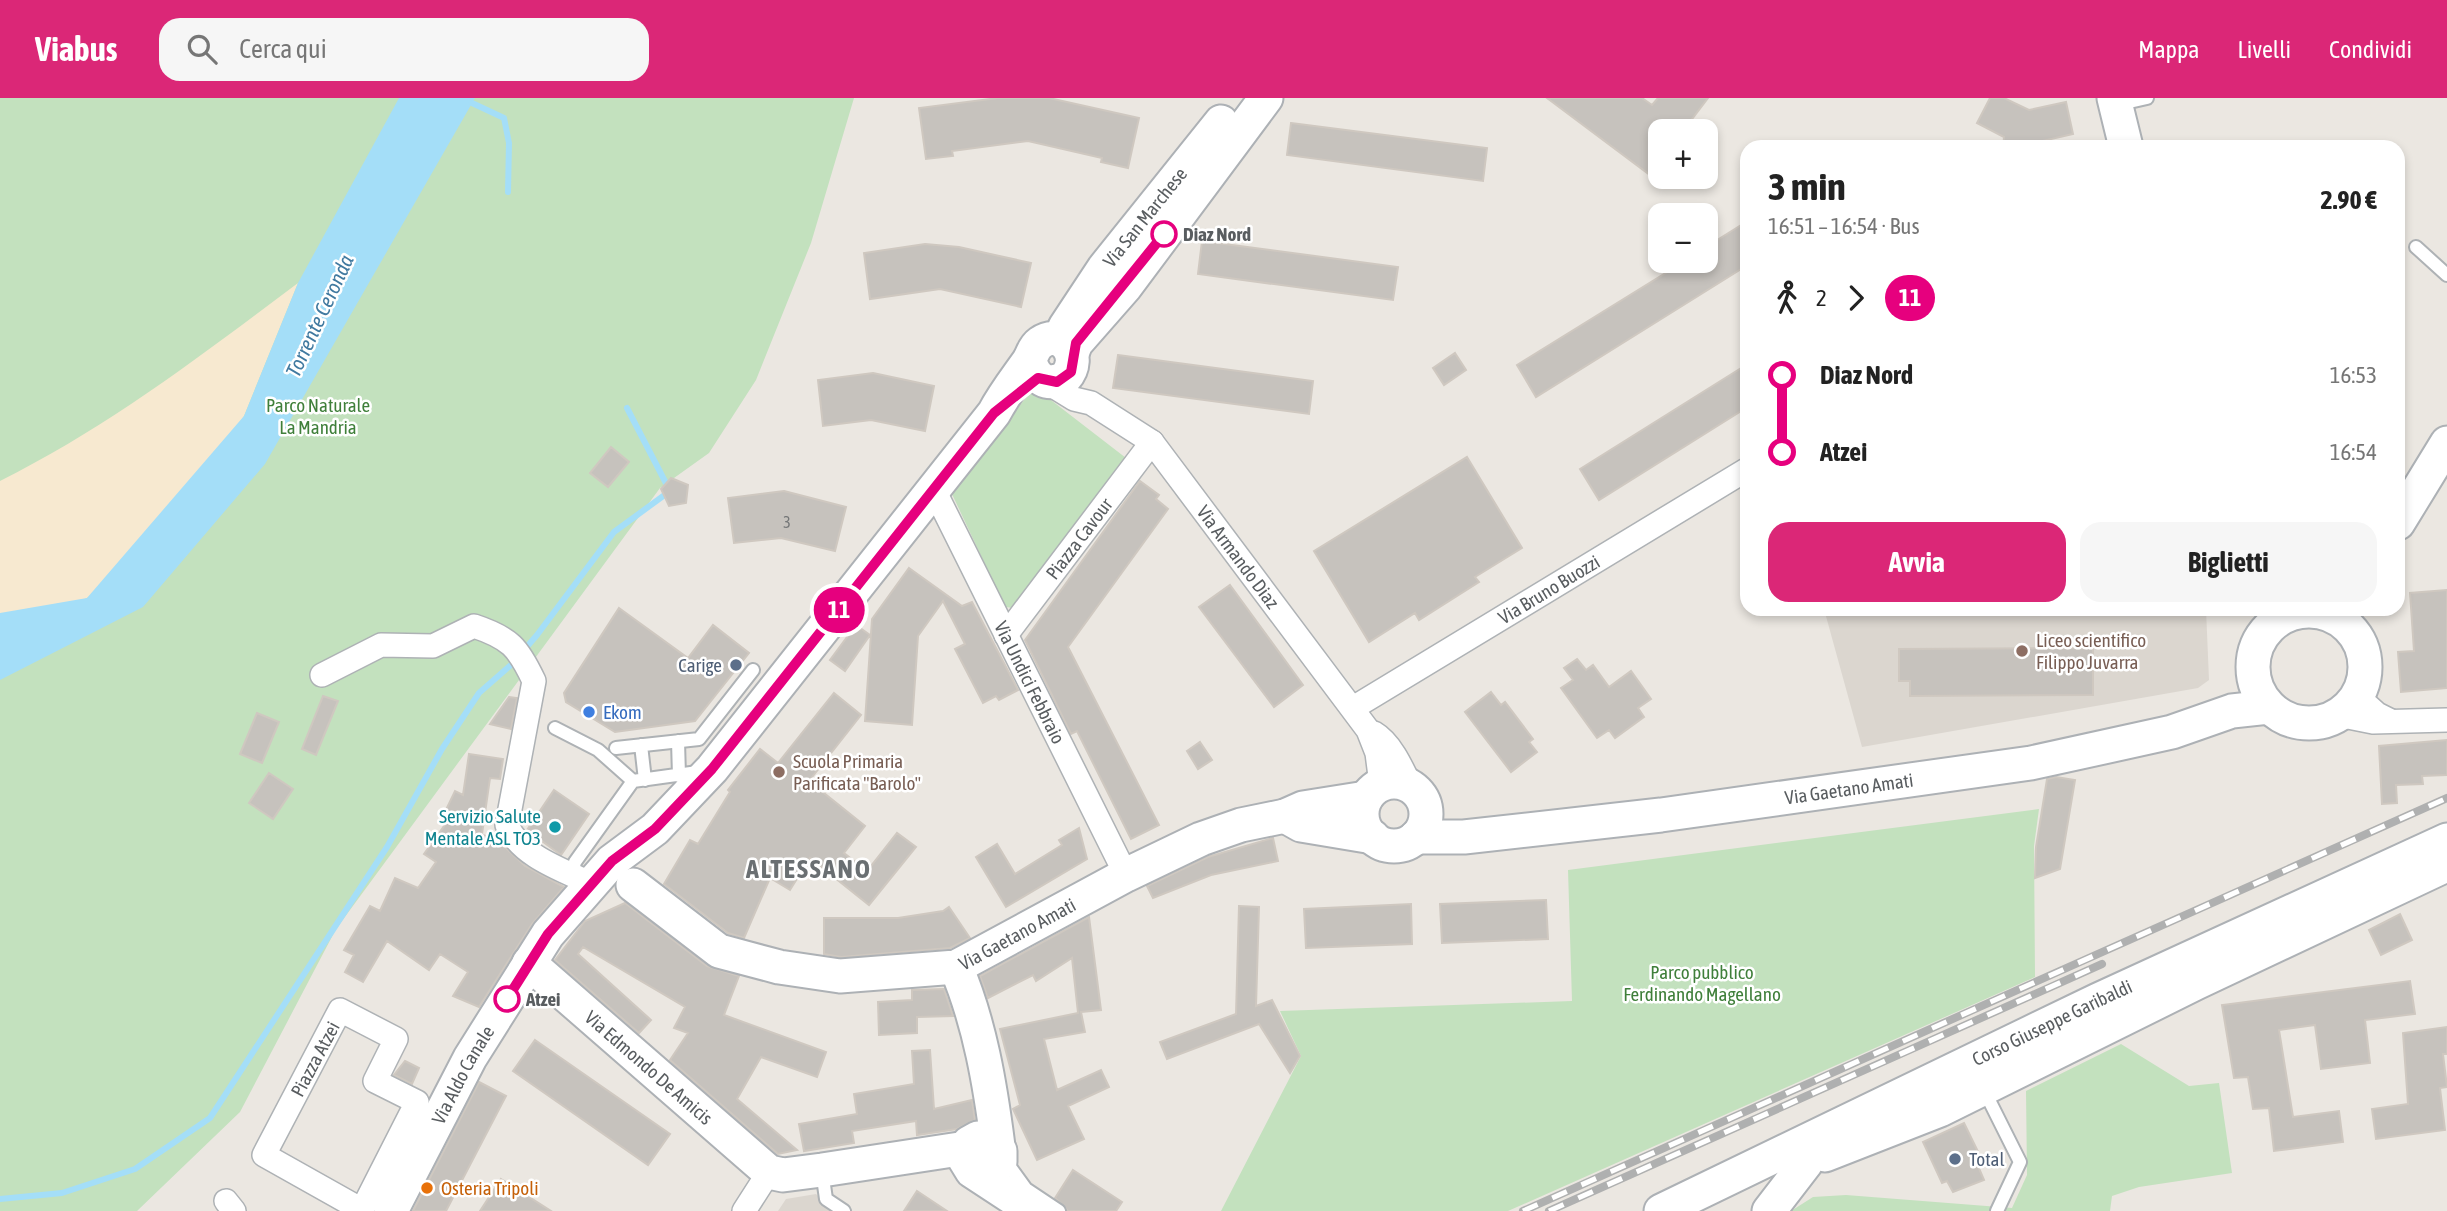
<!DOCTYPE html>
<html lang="it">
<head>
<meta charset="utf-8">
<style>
  body { margin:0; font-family:"Asap Condensed",sans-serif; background:#f6f6f6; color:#222; height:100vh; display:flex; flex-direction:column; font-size:26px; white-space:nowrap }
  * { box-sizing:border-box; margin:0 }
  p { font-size:23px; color:#767676 }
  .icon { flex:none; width:38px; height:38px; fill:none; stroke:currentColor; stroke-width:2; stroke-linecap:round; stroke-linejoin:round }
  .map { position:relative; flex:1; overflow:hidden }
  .drawer { position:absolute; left:1740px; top:42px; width:665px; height:476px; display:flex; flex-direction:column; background:#fff; border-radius:21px; box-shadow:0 4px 10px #0003 }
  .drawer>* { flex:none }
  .badge { padding:0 14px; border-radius:23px; font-size:24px; line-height:46px }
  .tools { position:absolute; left:1648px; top:21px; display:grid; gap:14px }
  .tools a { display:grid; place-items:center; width:70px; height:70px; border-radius:14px; background:#fff; box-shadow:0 4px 10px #0003; font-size:35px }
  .map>.badge { position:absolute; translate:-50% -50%; box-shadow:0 0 0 4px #fff }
  .legs { display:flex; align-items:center; gap:10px; height:77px; padding:0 28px; font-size:23px }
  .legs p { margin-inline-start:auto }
  .head { display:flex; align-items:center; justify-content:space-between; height:119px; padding:0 28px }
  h1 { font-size:38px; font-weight:700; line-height:52px }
  .button { display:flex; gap:14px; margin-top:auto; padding:14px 28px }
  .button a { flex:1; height:80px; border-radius:21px; background:#db2777; color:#fff; font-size:28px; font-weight:700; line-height:80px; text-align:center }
  .button a+a { background:#f6f6f6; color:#222 }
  ul { padding:0 28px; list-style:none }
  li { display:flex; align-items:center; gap:24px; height:77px; font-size:26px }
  li i { display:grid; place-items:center; width:10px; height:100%; margin:0 9px; background:currentColor }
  li i::after { content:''; width:18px; height:18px; margin:-9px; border:5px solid; border-radius:50%; background:#fff }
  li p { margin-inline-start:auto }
  li:first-child i { background:linear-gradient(#0000 50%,currentColor 0) }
  li:last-child i { background:linear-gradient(currentColor 50%,#0000 0) }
  header { display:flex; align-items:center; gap:42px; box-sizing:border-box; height:98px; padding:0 35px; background:#db2777; color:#fff }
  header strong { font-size:33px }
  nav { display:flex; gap:38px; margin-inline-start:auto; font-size:24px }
  .search { width:490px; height:63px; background:#f6f6f6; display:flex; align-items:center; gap:18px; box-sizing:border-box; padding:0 24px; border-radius:21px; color:#767676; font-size:26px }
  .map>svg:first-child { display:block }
  .education { fill:#dbd6cf }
  .green { fill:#c3e1be }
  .sand { fill:#f7e9d0 }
  .water { fill:#a4def8 }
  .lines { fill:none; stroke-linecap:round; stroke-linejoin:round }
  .stream { stroke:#a4def8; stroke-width:6 }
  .building { fill:#c6c2bd; stroke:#cfc8c0; stroke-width:2 }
  .lane-casing { stroke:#aeb2b5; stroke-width:16 }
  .street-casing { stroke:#aeb2b5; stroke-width:26 }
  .secondary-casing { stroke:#adb1b5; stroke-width:37 }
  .lane { stroke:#fff; stroke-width:12 }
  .street { stroke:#fff; stroke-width:23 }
  .secondary { stroke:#fff; stroke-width:33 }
  .rail-casing { stroke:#afb0b0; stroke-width:8 }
  .rail { stroke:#fff; stroke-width:5; stroke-dasharray:16; stroke-linecap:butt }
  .line-1-casing { stroke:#fff; stroke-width:16 }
  .line-1 { stroke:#e6007e; stroke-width:10 }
  .stop-1-dot { fill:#fff; stroke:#e6007e; stroke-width:3.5 }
  .education-dot { fill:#8d6e63; stroke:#fff; stroke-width:2.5 }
  .service-dot { fill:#5c6f8a; stroke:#fff; stroke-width:2.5 }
  .shop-dot { fill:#3f7fe0; stroke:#fff; stroke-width:2.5 }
  .culture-dot { fill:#0f9aa8; stroke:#fff; stroke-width:2.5 }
  .food-dot { fill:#e8710a; stroke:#fff; stroke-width:2.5 }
  .labels { text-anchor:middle; stroke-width:5; stroke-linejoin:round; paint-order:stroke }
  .number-label { font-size:16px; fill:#747677 }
  .street-label { font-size:19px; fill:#595d60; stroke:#fff }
  .stop-label { font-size:19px; font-weight:bold; fill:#595d60; stroke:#fff; text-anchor:start }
  .park-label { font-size:19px; fill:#3f7f3a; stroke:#fff }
  .education-label { font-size:19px; fill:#785e54; stroke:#fff; text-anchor:start }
  .service-label { font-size:19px; fill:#4e5e75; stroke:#fff; text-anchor:end }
  .shop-label { font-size:19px; fill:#366cbe; stroke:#fff; text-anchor:start }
  .culture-label { font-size:19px; fill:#0d838f; stroke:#fff; text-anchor:end }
  .food-label { font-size:19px; fill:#c56008; stroke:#fff; text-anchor:start }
  .water-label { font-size:21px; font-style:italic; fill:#417aa0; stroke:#fff }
  .district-label { font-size:26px; font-weight:bold; letter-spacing:2px; fill:#6a6f72; stroke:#fff }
</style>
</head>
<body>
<header>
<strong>Viabus</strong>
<div class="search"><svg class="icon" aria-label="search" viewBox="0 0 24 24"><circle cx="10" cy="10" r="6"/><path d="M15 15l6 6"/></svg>Cerca qui</div>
<nav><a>Mappa</a><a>Livelli</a><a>Condividi</a></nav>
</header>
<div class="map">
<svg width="2447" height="1113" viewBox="0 0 2447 1113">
  <rect width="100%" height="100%" fill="#ebe7e1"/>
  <path class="education" d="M1824,511h382l3,71 -11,8 -336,59z
    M816,1096l17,17h-55l8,-12z"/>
  <path class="green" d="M0,0h854l-43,145 -55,137 -47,73 -49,35 -324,441 -96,183 -103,99h-137z
    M1034,289l92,71 -103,151 -18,-2 -53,-113z
    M2039,711l-5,37 1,131 -527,234h-287l80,-155 -21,-45 292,-10 -4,-131z
    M2121,946l68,42 30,-3 13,90 -93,14 -27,9 -2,15h-319l22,-14 33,-2 166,13 15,-33 -1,-84z"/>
  <path class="sand" d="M298,185l-54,133 -75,111 -82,71 -87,38v-155c108,-54 202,-126 298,-198z"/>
  <path class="water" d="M399,0h76l-210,366 -122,143 -143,73v-67l87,-15 157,-182 54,-133z"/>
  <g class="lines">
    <path class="stream" d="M472,5l32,15 5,25 -1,49
      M0,1101l62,-6 73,-24 75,-51 177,-271 55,-98 37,-56 33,-29 25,-29 77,-103 56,-41 -43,-83"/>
  </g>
  <path class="building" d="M998,0h51l90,20 -11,50 -27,-6 1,-4 -74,-17 -76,10 1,5 -27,3 -7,-51z
    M1547,0h95l10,7 6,-7h50l-25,33h-22v30l-11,14z
    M1990,0h14l25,12 37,-8 7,32 -35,8v5h-35l1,-10 -27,-14z
    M1291,25l196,25 -4,33 -196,-26z
    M1746,124v44l-210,131 -19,-32 168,-104h21v-14z
    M1202,143l196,26 -5,33 -195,-26z
    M925,146l34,3 72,16 -10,44 -81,-18 -70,10 -6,-46z
    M1455,255l11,17 -22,15 -11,-17z
    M1118,257l195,26 -4,33 -196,-26z
    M1746,267v43l-147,92 -19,-31z
    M873,275l61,13 -9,45 -54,-11 -48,6 -5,-46z
    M611,349l18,15 -21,25 -18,-14z
    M1467,359l55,91 -47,29 4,5 -60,38 -4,-7 -46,29 -55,-91z
    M671,380l17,7 -2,18 -17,3 -8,-17z
    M1140,383l19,14 -3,4 12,10 -100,138 91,178 -28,14 -54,-108 -6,3 -46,-94z
    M784,393l62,16 -11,44 -54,-13 -47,5 -6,-45z
    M909,470l53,38 10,-4 46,88 -19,10 -3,-4 -13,7 -28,-54 10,-5 -22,-43 -25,35 -6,89 -47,-4 7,-102z
    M1230,487l73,100 -29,22 -75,-100z
    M2447,492v98l-46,4 -3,-40 16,-1 -4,-58z
    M619,510l69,50 25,-33 36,28 -54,68 -80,11 -49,-30 -2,-9z
    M856,527l14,10 -25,36 -15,-11z
    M2093,550v47l-183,1v-15h-11v-32z
    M1577,561l9,11 7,-5 16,22 22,-16 20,28 -13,9 6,9 -29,21 -6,-8 -12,8 -36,-50 12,-8 -9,-12z
    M1491,594l10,13 4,-3 28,37 -4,3 8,10 -26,20 -46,-60z
    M834,595l27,22 -52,66 56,45 -21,27 23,18 30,-38 19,14 -47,58 -59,-47 -20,32 -20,-12 -26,60 -16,-5 -64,-49 26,-44 8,4 32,-52 -2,-2 32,-41 18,14z
    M323,598l15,5 -22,54 -14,-6z
    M509,599l8,1 -6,31 -21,-5z
    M257,615l22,9 -17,41 -22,-9z
    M2447,642v35l-25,1 1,8 -27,1 1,18 -15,1 -3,-58z
    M1200,644l12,18 -14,9 -11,-18z
    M469,656l34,5 -3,20 -10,-1 -8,56 23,13 20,19 39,21 -32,37 -53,83 -26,-11 15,-24 -28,-18 -11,16 -42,-29 -24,41 -18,-10 9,-17 -10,-5 26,-44 10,5 15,-33 23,10 18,-26 -12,-8 25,-35 -6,-3 12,-25 8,4z
    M269,675l24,16 -20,30 -24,-16z
    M2056,679l19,3 -15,89 -25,9 1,-31 11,-68z
    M554,692l35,24 -28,41 -34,-25z
    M1079,730l8,31 -81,48 -30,-50 21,-13 18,30 47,-29 -3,-5z
    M1273,740l5,23 -67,14 -58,23 -6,-12 61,-29z
    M1546,802l2,39 -106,4 -2,-39z
    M625,805l82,63 32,10 -15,39 102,37 -9,25 -56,-20 -24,42 60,51 -19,4 -108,-94 18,-27 -14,-5 11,-21 -102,-60 -5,7 73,66 -12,13 -84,-73 30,-39z
    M1411,806l1,40 -106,4 -2,-39z
    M1239,808l20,1 -3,99 16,-6 28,56 -10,17 -31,-49 -92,35 -7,-17 76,-28z
    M949,809l21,31 -20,10 -109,9 -17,-3v-36h74l45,-7z
    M2400,816l12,26 -31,15 -12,-25z
    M1089,819l12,93 -20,2 4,20 -41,7 13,51 44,-20 8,17 -41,19 16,33 -47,21 -24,-51 7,-4 -20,-76 78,-16 -6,-55 -36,23 -3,-6 -45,23 -8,-22z
    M2410,883l5,33 -50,6 5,43 -49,6 -6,-44 -36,5 14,87 46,-6 4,31 -69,9 -5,-43 -16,1 -5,-32 -14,1 -12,-73z
    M944,891l9,27 -36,1v16l-38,2 -1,-33 34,-2v-10z
    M2447,929v27h-4l4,33 -7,1 5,42 -69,9 -4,-30 36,-5 -5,-71z
    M535,942l135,94 -22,31 -135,-94z
    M930,952l4,59 38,-9 3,20 -18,9 -40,6 -1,-14 -64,10 2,12 -50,8 -5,-27 58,-10 -3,-20 60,-10 -2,-33z
    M405,963l14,7 -7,16 -18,-9z
    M479,984l27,14 -60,115h-33z
    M1964,1025l20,41 -6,2 6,14 -31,12 -6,-11 -5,2 -19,-41z
    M1073,1072l49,32 -6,9h-48l-13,-13z
    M501,1081l50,32h-71z
    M917,1093l30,20h-43z"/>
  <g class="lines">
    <g class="lane-casing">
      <path id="lane" d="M2116,7l31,-7
        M2416,149l31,28
        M555,630l43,22 35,31
        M678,643l1,35
        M641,647l4,35
        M616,650l83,-9 54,-69
        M572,776l3,-12 58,-81 65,-9
        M1983,990l37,74 -23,49
        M1000,1065l10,4 16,22 33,22
        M822,1073l4,28 18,12"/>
    </g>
    <g class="street-casing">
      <g id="street">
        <path id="s1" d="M1048,285l26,16 17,4 61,39 216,288 9,23 4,31"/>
        <path id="s2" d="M934,392l192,385"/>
        <path id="s3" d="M1006,537l146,-193"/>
        <path d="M322,577l59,-30 52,1 41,-20c36,12 44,21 60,55l-27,144c14,32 56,45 87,60"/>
        <path d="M2357,598l20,18 12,6"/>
        <path id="s4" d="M1353,610l393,-238"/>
        <path d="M2338,617l35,7 74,-2"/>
        <path d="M1374,635c17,10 28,35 36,52"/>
        <path d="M340,912l56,29 -21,42 42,21 -55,108 -98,-55z"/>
        <path d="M226,1103l8,10"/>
        <path d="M744,1113l25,-39"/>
      </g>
    </g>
    <g class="secondary-casing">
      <g id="secondary">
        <path d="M2114,0l12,49"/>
        <path id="s5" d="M1065,229l39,-59 117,-146"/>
        <path d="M1072,255l4,-10 50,-57 140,-188"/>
        <path d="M2398,425l49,-80"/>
        <circle cx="2309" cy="569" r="56"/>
        <circle cx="1394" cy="716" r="32"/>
        <path d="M1285,718l16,9 72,12"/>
        <path id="s6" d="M1416,739h48l197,-22 370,-52 141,-31 60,-21 37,-4"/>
        <path id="s7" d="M633,787l86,66 60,16 61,9 116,-9 170,-92 75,-36 40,-14 44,-9 18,-8 63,-10"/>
        <path id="s8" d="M529,865l240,209 14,3 39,-5 144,-22"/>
        <path d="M956,869c24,57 34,117 42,179"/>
        <path d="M1825,1057l115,-45 256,-127 246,-116"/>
        <path d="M977,1076l12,-1 11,-11v-11l-11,-12 -11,-1 -9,5 -5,15 8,13 61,40"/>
        <path id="s9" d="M391,1113l79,-153 78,-124 64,-73 43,-32 57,-60 282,-356c10,-19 22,-34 34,-51 5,-7 5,-14 12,-19 22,-16 44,14 25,35 -18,9 -31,1 -35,-18"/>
        <path id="s10" d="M1661,1113l437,-211 349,-160"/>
        <path d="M1769,1113l37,-48"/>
      </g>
    </g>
    <use href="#lane" class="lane"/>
    <use href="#street" class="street"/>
    <use href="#secondary" class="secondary"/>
    <g class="rail-casing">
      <path id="rail" d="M1523,1113l924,-413
        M1549,1113l553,-247"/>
    </g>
    <use href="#rail" class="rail"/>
  </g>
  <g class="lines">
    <g class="line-1-casing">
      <path id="line-1" d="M507,901l41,-65 64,-73 43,-32 57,-60 282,-356 44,-35 19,4 14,-10 5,-29 88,-109"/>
    </g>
    <use href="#line-1" class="line-1"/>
  </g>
  <g class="stop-1-dot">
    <circle cx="1164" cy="136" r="12"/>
    <circle cx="507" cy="901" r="12"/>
  </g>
  <g class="education-dot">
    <circle cx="2022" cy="553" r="7"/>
    <circle cx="779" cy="674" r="7"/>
  </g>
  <g class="service-dot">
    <circle cx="736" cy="567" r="7"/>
    <circle cx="1955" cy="1061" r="7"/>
  </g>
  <circle class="shop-dot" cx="589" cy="614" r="7"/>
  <circle class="culture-dot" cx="555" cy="729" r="7"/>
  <circle class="food-dot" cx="427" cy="1090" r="7"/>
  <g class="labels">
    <g class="number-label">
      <text x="787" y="430">3</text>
    </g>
    <g class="street-label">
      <text dy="7" stroke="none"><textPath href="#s5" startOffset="136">Via San Marchese</textPath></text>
      <text dy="7" stroke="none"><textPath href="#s3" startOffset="121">Piazza Cavour</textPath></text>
      <text dy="7" stroke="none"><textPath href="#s1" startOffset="264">Via Armando Diaz</textPath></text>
      <text dy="7" stroke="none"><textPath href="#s4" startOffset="229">Via Bruno Buozzi</textPath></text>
      <text dy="7" stroke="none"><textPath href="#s2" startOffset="215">Via Undici Febbraio</textPath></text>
      <text dy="7" stroke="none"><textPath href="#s6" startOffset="436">Via Gaetano Amati</textPath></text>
      <text dy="7" stroke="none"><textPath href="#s7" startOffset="418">Via Gaetano Amati</textPath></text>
      <text dy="7" stroke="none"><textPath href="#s10" startOffset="434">Corso Giuseppe Garibaldi</textPath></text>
      <text transform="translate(315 961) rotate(-62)" y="7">Piazza Atzei</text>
      <text dy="7" stroke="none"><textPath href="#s8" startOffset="159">Via Edmondo De Amicis</textPath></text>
      <text dy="7" stroke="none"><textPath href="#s9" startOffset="154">Via Aldo Canale</textPath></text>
    </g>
    <g class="stop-label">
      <text x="1183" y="143">Diaz Nord</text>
      <text x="526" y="908">Atzei</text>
    </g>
    <g class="park-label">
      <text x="318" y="314">Parco Naturale<tspan x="318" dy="22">La Mandria</tspan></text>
      <text x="1702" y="881">Parco pubblico<tspan x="1702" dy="22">Ferdinando Magellano</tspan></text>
    </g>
    <g class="education-label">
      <text x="2036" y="549">Liceo scientifico<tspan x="2036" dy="22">Filippo Juvarra</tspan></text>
      <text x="793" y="670">Scuola Primaria<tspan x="793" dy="22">Parificata "Barolo"</tspan></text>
    </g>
    <g class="service-label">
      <text x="722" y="574">Carige</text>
      <text x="1969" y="1068" text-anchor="start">Total</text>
    </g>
    <g class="shop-label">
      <text x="603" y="621">Ekom</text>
    </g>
    <g class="culture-label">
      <text x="541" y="725">Servizio Salute<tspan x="541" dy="22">Mentale ASL TO3</tspan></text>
    </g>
    <g class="food-label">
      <text x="441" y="1097">Osteria Tripoli</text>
    </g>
    <g class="water-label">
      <text transform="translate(320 218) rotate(-65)" y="7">Torrente Ceronda</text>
    </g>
    <g class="district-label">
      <text x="809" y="780">ALTESSANO</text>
    </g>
  </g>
</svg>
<div class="tools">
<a>+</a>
<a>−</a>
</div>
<b class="badge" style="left:839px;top:512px;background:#e6007e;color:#fff">11</b>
<section class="drawer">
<div class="head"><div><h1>3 min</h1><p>16:51 – 16:54 · Bus</p></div><b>2.90 €</b></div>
<div class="legs"><svg class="icon" aria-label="walk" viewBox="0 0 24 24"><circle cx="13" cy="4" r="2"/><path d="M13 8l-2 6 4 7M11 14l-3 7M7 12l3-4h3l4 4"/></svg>2<svg class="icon" aria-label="forward" viewBox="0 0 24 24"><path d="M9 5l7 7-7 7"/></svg><b class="badge" style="background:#e6007e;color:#fff">11</b></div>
<ul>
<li><i style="color:#e6007e"></i><b>Diaz Nord</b><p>16:53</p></li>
<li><i style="color:#e6007e"></i><b>Atzei</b><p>16:54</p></li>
</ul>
<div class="button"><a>Avvia</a><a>Biglietti</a></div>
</section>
</div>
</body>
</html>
